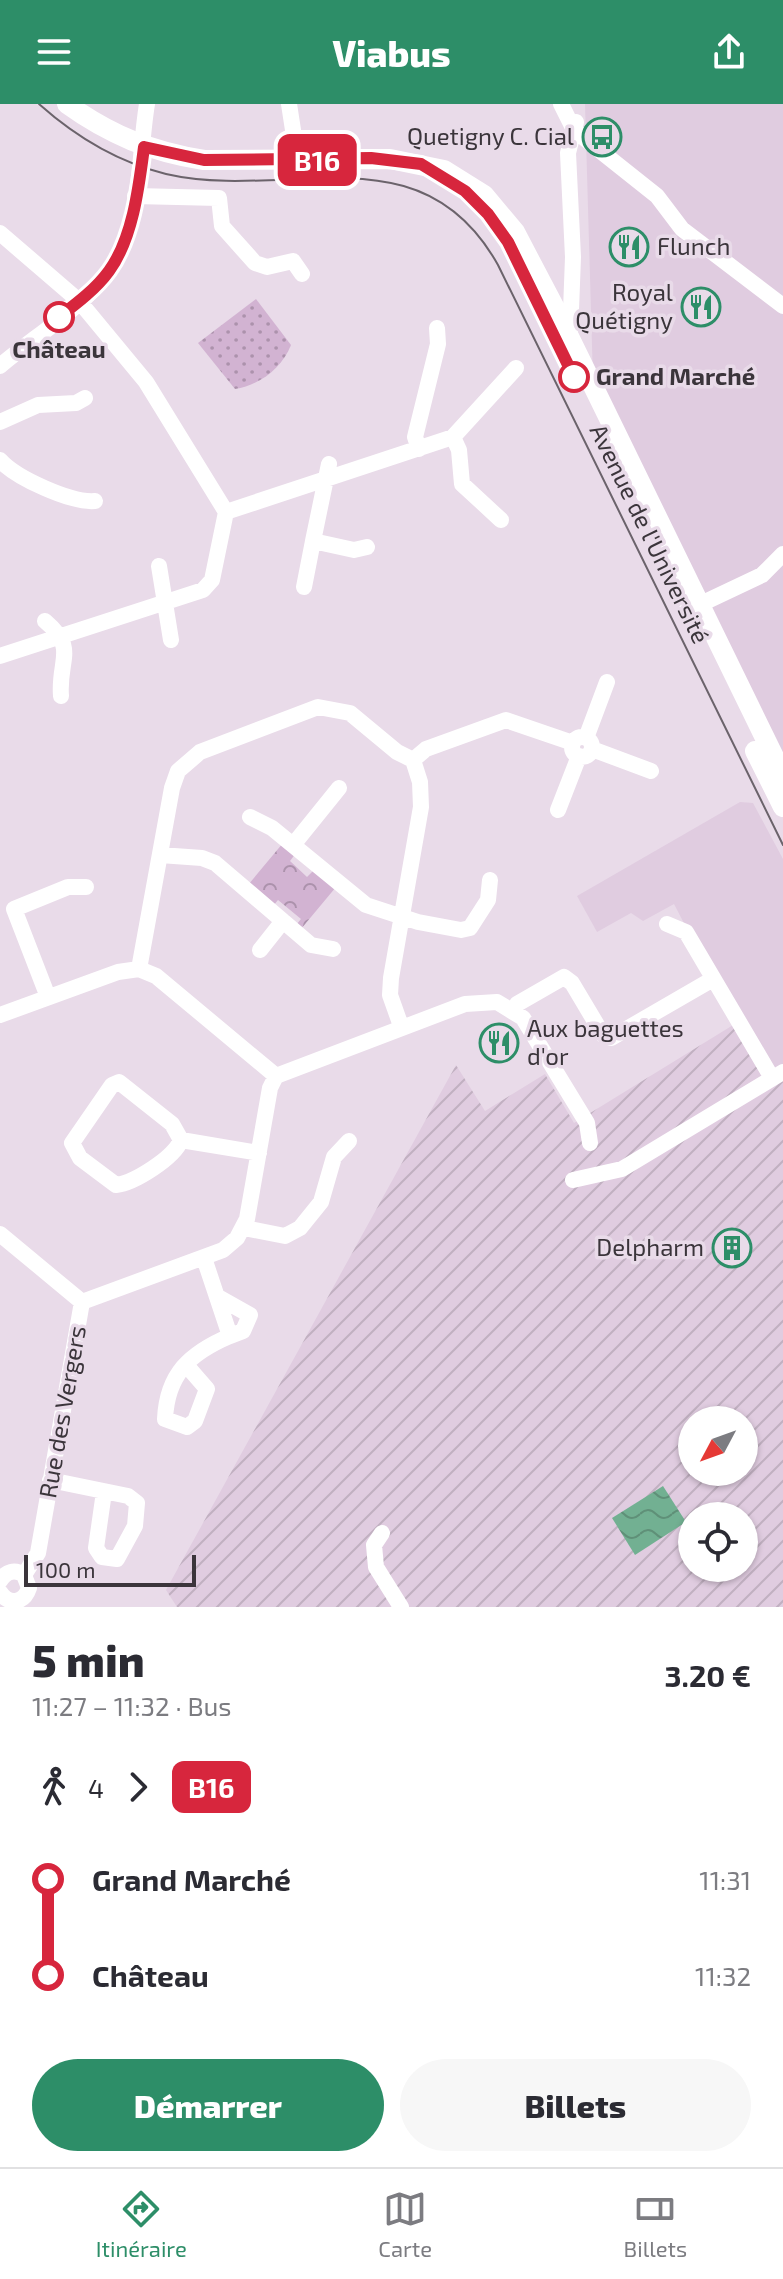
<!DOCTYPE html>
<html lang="fr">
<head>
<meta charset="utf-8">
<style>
  body { margin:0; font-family:"Exo 2",sans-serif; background:#f7f7f7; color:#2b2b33; height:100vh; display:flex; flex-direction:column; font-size:30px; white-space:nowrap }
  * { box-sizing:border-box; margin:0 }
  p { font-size:26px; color:#7c7c81 }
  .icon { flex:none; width:44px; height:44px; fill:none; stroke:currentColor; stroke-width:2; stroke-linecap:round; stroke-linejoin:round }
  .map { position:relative; height:1503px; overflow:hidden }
  .panel { display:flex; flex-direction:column; background:#fff; flex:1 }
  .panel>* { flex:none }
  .badge { padding:0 16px; border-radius:12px; font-size:28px; line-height:52px }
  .needle { width:52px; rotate:229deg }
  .buttons { position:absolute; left:678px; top:1302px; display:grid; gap:16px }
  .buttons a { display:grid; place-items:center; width:80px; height:80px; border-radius:50%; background:#fff; box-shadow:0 2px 6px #0004; font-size:40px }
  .scale { position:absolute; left:24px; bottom:20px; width:172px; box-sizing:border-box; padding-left:8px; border:4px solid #3b353b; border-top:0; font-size:22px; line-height:28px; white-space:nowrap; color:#3b353b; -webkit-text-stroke:6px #e9dbe9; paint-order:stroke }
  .map>.badge { position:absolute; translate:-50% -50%; box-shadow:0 0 0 4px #fff }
  .legs { display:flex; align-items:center; gap:12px; height:88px; padding:0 32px; font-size:26px }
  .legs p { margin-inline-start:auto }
  .headline { display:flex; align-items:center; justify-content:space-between; height:136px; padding:0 32px }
  h1 { font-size:44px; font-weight:800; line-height:60px }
  .action { display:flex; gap:16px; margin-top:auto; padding:16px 32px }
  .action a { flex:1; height:92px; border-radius:48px; background:#2d8e68; color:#fff; font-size:32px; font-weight:800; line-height:92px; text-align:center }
  .action a+a { background:#f7f7f7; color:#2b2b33 }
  ul { padding:0 32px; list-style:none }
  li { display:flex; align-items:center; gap:28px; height:96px; font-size:30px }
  li i { display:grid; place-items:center; width:12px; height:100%; margin:0 10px; background:currentColor }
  li i::after { content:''; width:20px; height:20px; margin:-10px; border:6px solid; border-radius:50%; background:#fff }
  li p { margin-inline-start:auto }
  li:first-child i { background:linear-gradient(#0000 50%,currentColor 0) }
  li:last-child i { background:linear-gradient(currentColor 50%,#0000 0) }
  header { display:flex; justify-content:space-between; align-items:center; height:104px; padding:0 32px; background:#2d8e68; color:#fff; font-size:36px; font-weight:800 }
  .menu { display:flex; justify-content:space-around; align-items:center; height:112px; border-top:2px solid #e1e1e2; background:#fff; font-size:22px; color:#7c7c81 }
  .menu a { display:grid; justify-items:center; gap:4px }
  .menu .active { color:#2d8e68 }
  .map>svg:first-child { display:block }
  .built { fill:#e0cce0 }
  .industrial { fill:url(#industrial-furrows); fill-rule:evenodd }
  .grass { fill:url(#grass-dots) }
  .park { fill:url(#park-crowns) }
  .water { fill:url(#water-waves) }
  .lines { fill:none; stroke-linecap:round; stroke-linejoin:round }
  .minor { stroke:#fff; stroke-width:16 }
  .major { stroke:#fff; stroke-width:20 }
  .tram { stroke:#6b636b; stroke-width:2 }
  .line-1-casing { stroke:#fff; stroke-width:18 }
  .line-1 { stroke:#d7263d; stroke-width:12 }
  .stop-1-dot { fill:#fff; stroke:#d7263d; stroke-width:4 }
  .labels { text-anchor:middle; stroke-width:7; stroke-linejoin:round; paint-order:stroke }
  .poi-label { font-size:24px; fill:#3b353b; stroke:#e9dbe9; text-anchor:end }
  .stop-label { font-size:24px; font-weight:bold; fill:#3b353b; stroke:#e9dbe9 }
  .street-label { font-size:24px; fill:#3b353b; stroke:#e9dbe9 }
</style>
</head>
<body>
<header><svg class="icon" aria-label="menu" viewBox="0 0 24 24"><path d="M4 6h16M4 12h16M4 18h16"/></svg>Viabus<svg class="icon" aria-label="share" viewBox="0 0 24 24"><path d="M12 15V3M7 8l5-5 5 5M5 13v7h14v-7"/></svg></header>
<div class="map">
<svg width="783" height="1503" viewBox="0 0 783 1503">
  <defs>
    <pattern id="industrial-furrows" width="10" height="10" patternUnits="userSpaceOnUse" patternTransform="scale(2)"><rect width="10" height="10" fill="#e0cce0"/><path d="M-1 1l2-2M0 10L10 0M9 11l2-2" fill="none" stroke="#c1b0c1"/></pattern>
    <pattern id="grass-dots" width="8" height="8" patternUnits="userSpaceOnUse" patternTransform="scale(2)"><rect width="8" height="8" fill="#d2b3d2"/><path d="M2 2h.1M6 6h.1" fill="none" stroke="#ac92ac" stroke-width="1.8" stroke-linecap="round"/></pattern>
    <pattern id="park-crowns" width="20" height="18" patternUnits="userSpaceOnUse" patternTransform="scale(2)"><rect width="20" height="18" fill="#d2b3d2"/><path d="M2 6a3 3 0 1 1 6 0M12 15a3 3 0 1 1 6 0" fill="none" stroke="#ac92ac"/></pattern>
    <pattern id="water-waves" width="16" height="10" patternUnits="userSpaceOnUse" patternTransform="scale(2)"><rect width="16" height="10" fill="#72b092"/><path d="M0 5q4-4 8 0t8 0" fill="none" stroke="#5f9078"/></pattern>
  </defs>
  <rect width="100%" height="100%" fill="#e9dbe9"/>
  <path class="built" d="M585,0h198v661l-190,-385z
    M740,698l13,1 30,56v213l-11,6 -59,-99 -39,-75 -31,17 -12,-8 -34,19 -20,-36z"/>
  <path class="industrial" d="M738,918l34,56 11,-6v535h-606l-11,-17 290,-525 29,46 60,-37 29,49zM692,1316h52v52h-52zM692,1412h52v52h-52z"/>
  <path class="grass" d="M256,195l35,46c-9,23 -31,40 -56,44l-37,-46z"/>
  <path class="park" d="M283,739l13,10 -6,8 17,16 8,-8 21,18 -35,42 -5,-4 5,-6 -23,-19 -5,6 -25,-21z"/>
  <path class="water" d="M663,1382l23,36 -51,33 -23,-37z"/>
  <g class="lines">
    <path class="minor" d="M289,0l4,26
      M561,0l13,26 83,66 25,33 101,77
      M135,92l84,2 3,28 33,37 12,4 26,-6 9,13
      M0,129l79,68 67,81 80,130
      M570,233l3,-80 -5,-104 8,-31
      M0,262c35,-30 81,-57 108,-94 35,-47 30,-114 39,-168
      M0,318l38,-17 38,-2 9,-5
      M453,333l6,13 3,34 39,36
      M419,345l-4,-12 23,-93 -1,-16
      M0,356c16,18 71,43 95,41
      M329,360l-16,77 41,9 13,-3
      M159,462l12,74
      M304,483l9,-46
      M686,507l76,-36 21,-21
      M45,517c33,28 13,38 16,75
      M0,552l203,-66 9,-10 14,-68 227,-75 63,-69
      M572 643a10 10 0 1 1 20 0a10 10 0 1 1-20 0Z
      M586,634l21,-56
      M592,645l59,22
      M413,656l13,-11 80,-29 67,23
      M558,706l21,-54
      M250,713l22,11 94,77 52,17 43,8 9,-2 18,-28 2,-20
      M293,741l46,-57
      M160,751l42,3 13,5 96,82 22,4
      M667,820l19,8 86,146
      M260,846l23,-29
      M139,865l33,-181 6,-17 22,-19 118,-45 32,6 47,39 16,8 7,22 1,25 -30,171 -1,17 11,31
      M48,893l-34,-88 54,-22h18
      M514,905l3,-5 47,-27 8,6 31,52 8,3 102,-59
      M0,911l118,-43 21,-3 17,7 120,100
      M119,978l53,42 9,16c-7,18 -47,43 -65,45l-36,-27 -8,-15 40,-58z
      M181,1036l78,13
      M573,1076l49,-11 161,-97
      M244,1124l41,8 15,-8 21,-26 13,-45 15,-16
      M0,1130l82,68 -44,251 -14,22
      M218,1193l32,18 -7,16 -13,5
      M82,1198l141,-52 14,-12 10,-19 23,-131 6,-12 189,-72 32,-2 26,16 64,105 3,20
      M187,1262l20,23 -12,32 -8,6 -22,-8c2,-45 25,-66 65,-83l-26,-78
      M50,1376l78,16 9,7 -2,23 -18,33 -15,-2 -6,-9 8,-56
      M382,1429l-8,12 2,22 25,40
      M0,1477c6,-10 15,-12 24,-6l5,13c-5,15 -20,18 -29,4"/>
    <path class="major" d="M67,0c43,31 85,48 137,56l186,-1 54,11 40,25 31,37 43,82 225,461
      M755,647l28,56"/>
    <path class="tram" d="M39,0c37,33 78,58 127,70 121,28 255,-47 332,91l285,580"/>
  </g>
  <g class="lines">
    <g class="line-1-casing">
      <path id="line-1" d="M59,213c17,-13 37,-28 50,-46 24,-33 30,-85 35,-124l60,13 167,-2 50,6 44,27 23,23 20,28 66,135"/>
    </g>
    <use href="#line-1" class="line-1"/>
  </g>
  <defs>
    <g id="bus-ring" transform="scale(2)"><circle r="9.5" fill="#e9dbe9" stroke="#2d8e68" stroke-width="1.5"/><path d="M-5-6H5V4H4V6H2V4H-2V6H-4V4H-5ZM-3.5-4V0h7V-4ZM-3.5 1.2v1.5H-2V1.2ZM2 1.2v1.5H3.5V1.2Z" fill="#2d8e68"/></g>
    <g id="restaurant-ring" transform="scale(2)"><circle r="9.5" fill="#e9dbe9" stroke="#2d8e68" stroke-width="1.5"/><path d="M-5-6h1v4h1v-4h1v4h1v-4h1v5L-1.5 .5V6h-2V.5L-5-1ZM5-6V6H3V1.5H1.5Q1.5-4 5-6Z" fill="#2d8e68"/></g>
    <g id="building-ring" transform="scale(2)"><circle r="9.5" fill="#e9dbe9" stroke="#2d8e68" stroke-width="1.5"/><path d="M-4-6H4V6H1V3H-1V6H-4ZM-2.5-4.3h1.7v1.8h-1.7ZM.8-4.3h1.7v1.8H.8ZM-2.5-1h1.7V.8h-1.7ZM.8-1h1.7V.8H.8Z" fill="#2d8e68"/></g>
  </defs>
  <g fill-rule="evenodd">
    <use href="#bus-ring" x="602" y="33"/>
    <use href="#restaurant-ring" x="629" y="143"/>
    <use href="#restaurant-ring" x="701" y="203"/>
    <use href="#restaurant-ring" x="499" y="939"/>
    <use href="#building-ring" x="732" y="1144"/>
  </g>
  <g class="stop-1-dot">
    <circle cx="59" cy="213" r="14"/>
    <circle cx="574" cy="273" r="14"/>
  </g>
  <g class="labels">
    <g class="poi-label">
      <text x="574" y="41">Quetigny C. Cial</text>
      <text x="657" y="151" text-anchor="start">Flunch</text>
      <text x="673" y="197">Royal<tspan x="673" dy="28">Quétigny</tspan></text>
      <text x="527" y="933" text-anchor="start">Aux baguettes<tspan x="527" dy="28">d'or</tspan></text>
      <text x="704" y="1152">Delpharm</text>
    </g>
    <g class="stop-label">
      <text x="59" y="254">Château</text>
      <text x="596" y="281" text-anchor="start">Grand Marché</text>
    </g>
    <g class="street-label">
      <text transform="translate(649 430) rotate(64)" y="8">Avenue de l'Université</text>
      <text transform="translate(63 1308) rotate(-80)" y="8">Rue des Vergers</text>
    </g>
  </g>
</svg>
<div class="buttons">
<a><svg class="needle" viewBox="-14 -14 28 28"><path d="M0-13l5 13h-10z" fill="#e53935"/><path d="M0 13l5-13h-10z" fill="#7c7c81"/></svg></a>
<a><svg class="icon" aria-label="locate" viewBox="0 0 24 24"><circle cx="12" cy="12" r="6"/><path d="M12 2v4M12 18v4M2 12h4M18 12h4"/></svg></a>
</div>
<div class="scale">100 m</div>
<b class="badge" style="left:317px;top:56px;background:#d7263d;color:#fff">B16</b>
</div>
<section class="panel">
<div class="headline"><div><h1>5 min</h1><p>11:27 – 11:32 · Bus</p></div><b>3.20 €</b></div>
<div class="legs"><svg class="icon" aria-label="walk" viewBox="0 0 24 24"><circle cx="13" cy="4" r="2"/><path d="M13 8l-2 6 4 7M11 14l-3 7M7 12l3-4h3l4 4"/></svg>4<svg class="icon" aria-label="forward" viewBox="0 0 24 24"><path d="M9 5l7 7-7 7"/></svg><b class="badge" style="background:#d7263d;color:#fff">B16</b></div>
<ul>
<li><i style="color:#d7263d"></i><b>Grand Marché</b><p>11:31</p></li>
<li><i style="color:#d7263d"></i><b>Château</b><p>11:32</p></li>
</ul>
<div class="action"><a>Démarrer</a><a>Billets</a></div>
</section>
<nav class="menu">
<a class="active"><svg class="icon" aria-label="directions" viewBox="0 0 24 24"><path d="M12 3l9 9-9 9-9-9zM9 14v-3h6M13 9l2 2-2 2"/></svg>Itinéraire</a>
<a><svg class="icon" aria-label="map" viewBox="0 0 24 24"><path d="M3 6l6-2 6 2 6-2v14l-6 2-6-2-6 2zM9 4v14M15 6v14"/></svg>Carte</a>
<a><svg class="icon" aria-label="tickets" viewBox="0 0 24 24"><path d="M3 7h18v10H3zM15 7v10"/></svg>Billets</a>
</nav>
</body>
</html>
